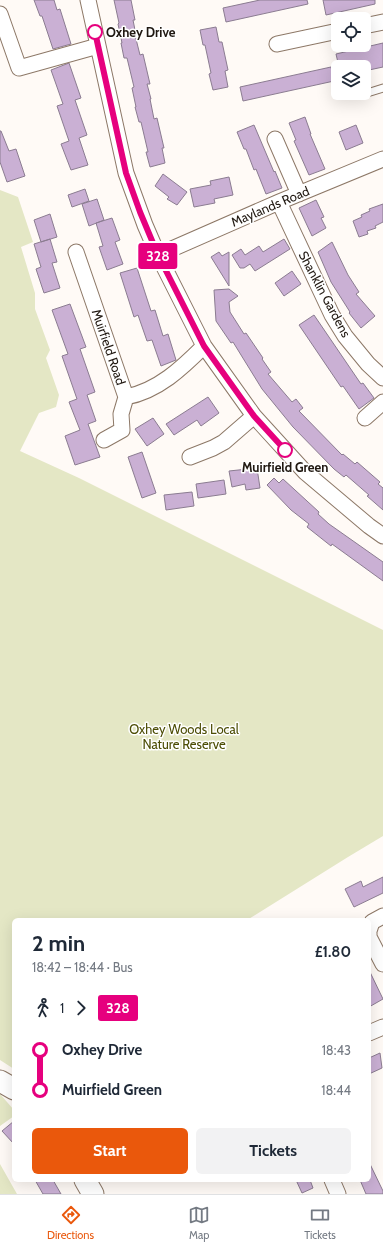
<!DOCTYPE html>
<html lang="en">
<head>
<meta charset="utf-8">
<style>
  body { margin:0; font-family:Cabin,sans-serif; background:#f2f2f3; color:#1f2937; height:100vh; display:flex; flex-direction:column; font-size:15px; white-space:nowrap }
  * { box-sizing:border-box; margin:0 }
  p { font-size:13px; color:#747a83 }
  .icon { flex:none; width:22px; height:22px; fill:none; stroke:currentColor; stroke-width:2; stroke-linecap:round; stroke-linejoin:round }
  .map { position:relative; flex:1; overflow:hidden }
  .details { position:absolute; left:12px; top:918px; width:359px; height:264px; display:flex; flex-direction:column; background:#fff; border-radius:6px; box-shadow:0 4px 16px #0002 }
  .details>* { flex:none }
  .badge { padding:0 8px; border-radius:3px; font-size:14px; line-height:26px }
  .tools { position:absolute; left:331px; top:12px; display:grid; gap:8px }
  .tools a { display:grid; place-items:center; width:40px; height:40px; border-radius:6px; background:#fff; box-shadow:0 4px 16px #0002; font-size:20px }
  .map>.badge { position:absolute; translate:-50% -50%; box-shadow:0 0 0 2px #fff }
  .legs { display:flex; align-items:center; gap:6px; height:44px; padding:0 20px; font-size:13px }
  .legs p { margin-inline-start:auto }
  .overview { display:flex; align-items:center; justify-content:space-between; height:68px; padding:0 20px }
  h1 { font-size:22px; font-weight:700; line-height:30px }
  .cta { display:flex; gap:8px; margin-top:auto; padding:8px 20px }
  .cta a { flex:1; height:46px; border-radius:6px; background:#ea580c; color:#fff; font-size:16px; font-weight:700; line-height:46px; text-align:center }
  .cta a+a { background:#f2f2f3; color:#1f2937 }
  ul { padding:0 20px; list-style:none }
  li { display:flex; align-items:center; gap:14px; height:40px; font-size:15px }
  li i { display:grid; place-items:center; width:6px; height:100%; margin:0 5px; background:currentColor }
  li i::after { content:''; width:10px; height:10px; margin:-5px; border:3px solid; border-radius:50%; background:#fff }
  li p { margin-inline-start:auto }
  li:first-child i { background:linear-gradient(#0000 50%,currentColor 0) }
  li:last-child i { background:linear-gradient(currentColor 50%,#0000 0) }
  .tab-bar { display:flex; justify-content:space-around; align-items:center; height:56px; border-top:1px solid #e0e1e3; background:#fff; font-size:11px; color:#747a83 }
  .tab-bar a { display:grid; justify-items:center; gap:2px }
  .tab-bar .on { color:#ea580c }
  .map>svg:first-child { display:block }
  .green { fill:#e4e7c5 }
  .building { fill:#cab0d4; stroke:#8b7c91 }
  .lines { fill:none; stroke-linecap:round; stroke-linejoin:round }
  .service-casing { stroke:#8d7867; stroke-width:9 }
  .minor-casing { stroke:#8d7867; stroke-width:17 }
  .secondary-casing { stroke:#8d7867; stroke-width:23 }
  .service { stroke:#fff; stroke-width:7 }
  .minor { stroke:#fff; stroke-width:15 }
  .secondary { stroke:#fff; stroke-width:21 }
  .line-1-casing { stroke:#fff; stroke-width:9 }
  .line-1 { stroke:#e6007e; stroke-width:6 }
  .stop-1-dot { fill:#fff; stroke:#e6007e; stroke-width:2 }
  .labels { text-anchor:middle; stroke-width:3; stroke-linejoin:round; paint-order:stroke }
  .stop-label { font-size:13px; font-weight:bold; fill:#211912; stroke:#fff; text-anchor:start }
  .street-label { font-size:13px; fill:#211912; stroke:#fff }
  .park-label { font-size:13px; fill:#4c4d04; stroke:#fff }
</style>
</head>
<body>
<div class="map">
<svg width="383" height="1194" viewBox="0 0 383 1194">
  <rect width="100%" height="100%" fill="#fffaf6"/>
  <path class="green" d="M0,190l18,7 15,45 -12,5 14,46v16l15,41 -4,8 13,37 -3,12 -17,6 -19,38 59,27 304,152v206l-35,21 -101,63h-233v149l-14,-9z
    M0,1094l14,16v6l-14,10z
    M0,1164l17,30h-17z"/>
  <path class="building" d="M34,0h20l3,10 3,-1 11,35 -18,5 -11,-33h-2z
    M114,0h17l4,20h-2l3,15h-1l5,20 3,-1 7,30h-3l4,15h-1l4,20 3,-1 7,30h-2l3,15 -15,4 -4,-15h2l-7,-30h-2l-4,-15h1l-4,-19 2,-1 -7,-29h-3l-3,-15h1l-4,-19 1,-1z
    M260,0h47l1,4 -82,18 -3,-14z
    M323,0h52v4l-49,11z
    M216,27l3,15h3l6,28 -3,1 3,16 -15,3 -4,-16 2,-1 -6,-28h-2l-3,-15z
    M383,43v24l-14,3v-3h-30l-3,-13z
    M69,63l12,35 -6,2 12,35 -8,3 9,27 -17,5 -10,-26 8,-3 -12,-35 6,-2 -12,-34z
    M331,67l3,14 -91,20 -3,-14z
    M305,117l6,17h-1l15,35 -16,6 -15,-34 2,-1 -7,-17z
    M254,125l20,47 1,-1 7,17 -16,6 -10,-25 -2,1 -8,-21h-2l-7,-17z
    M356,125l7,18 -17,7 -7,-18z
    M0,131h1l8,20 7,-2 9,27 -18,6 -7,-20z
    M163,174l24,18 -10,13 -10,-6 2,-2 -14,-11z
    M229,177l4,18 -19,4 1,4 -21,4 -4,-18 21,-4 -1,-4z
    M85,189l4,12 -17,6 -4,-12z
    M97,199l7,21 -15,6 -7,-22z
    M316,200l8,17 -3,1 5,10 -14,8 -13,-28z
    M383,204v18l-8,4 1,2 -9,3 1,3 -9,3 -6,-16 9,-4 -1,-2 9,-4 -1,-2z
    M50,214l7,23 -16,5 -7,-22z
    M112,218l8,22 -5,2 8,22 -16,6 -8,-23 4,-1 -7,-23z
    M50,239l7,23 -5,1 8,25 -16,5 -8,-24 5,-2 -7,-23z
    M284,239l6,10 -35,22 -5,-7 -6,4h-4l-8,-13 9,-6 4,6 14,-9 4,6z
    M332,242l16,33 11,17 -3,2 19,22 -14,12 -12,-15 1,-1 -19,-30 -13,-30z
    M219,252l3,4 7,-4v34l-18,-29z
    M137,268l14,43 4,-1 8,26 5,-2 8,26 -15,6 -9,-26 -5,1 -9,-26 -4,2 -14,-44z
    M292,271l9,13 -17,12 -9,-13z
    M229,289l9,7 -9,6 1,10 14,22 2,-1 17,25 -1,1 9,13 -3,2 24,28 4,-3 7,9 -4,3 43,44 1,-1 12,10 2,-2 23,20 -2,2 5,4v22l-16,-14 2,-1 -23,-20 -2,2 -10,-8 -41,-42 -31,-38 -29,-47 -2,1 -15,-22 -2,-31z
    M70,304l16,43 -6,2 15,43 -8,3 9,26 -8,3 12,33 -25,8 -10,-29 15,-6 -11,-28 8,-3 -15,-43 6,-2 -16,-44z
    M314,315l47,69 2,-1 11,15 -15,11 -16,-23 -2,1 -42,-62z
    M208,397l11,16 -18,13 -4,-6 -23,15 -8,-11z
    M153,418l11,16 -17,12 -12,-17z
    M142,452l14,41 -14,5 -14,-41z
    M257,468l3,20 -14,2 -1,-6 -13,3 -3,-16z
    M274,478l5,5 4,-4 36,33 -1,2 11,10 54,38v19l-51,-37 -1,2 -24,-19 2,-3 -18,-14 -24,-25z
    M224,480l2,14 -28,4 -2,-14z
    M192,492l2,14 -28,4 -2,-15z
    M383,877v16l-29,14 -9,-18 16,-8 2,6z
    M369,970l14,29 -14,8z
    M380,1053l2,15 -13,6v-16z
    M14,1121v23l-12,-13z
    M369,1162l14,29v3h-17l-6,-14h9z
    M35,1180h18l8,14h-18z
    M296,1180h14l3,8 -11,5z"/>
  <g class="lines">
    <g class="service-casing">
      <path id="service" d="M364,94l19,-6"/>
    </g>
    <g class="minor-casing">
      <path id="minor" d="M88,0l38,173 19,52 13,30 46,91 50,70 51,56 64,54 14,10
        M0,14l19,54 79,-22
        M364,26l19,-4
        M277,44l61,-13
        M275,139l24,55
        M279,202l53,113 13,21 23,28 15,14
        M76,252l50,145c32,-6 56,-29 78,-51
        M158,255l121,-53 104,-43
        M365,418l18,-16
        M104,440l18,-10 -1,-16 5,-17
        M190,457l23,-9 11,-6 30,-26
        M369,931l3,-9 11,-6
        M369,933v4l14,27
        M369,1033l14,-6
        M332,1180l6,14"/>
    </g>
    <g class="secondary-casing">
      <path id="secondary" d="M0,1081l14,8
        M85,1180l8,14"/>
    </g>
    <use href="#service" class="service"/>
    <use href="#minor" class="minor"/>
    <use href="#secondary" class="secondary"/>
  </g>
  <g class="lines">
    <g class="line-1-casing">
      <path id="line-1" d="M95,32l31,141 14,39 18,43 46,91 50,70 31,34"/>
    </g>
    <use href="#line-1" class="line-1"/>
  </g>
  <g class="stop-1-dot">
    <circle cx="95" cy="32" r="7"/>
    <circle cx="285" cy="450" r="7"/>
  </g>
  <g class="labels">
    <g class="stop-label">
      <text x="106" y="37">Oxhey Drive</text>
      <text x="285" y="472" text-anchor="middle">Muirfield Green</text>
    </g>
    <g class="street-label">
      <text transform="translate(270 206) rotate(-23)" y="5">Maylands Road</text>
      <text transform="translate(325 294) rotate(62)" y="5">Shanklin Gardens</text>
      <text transform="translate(109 347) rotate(71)" y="5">Muirfield Road</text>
    </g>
    <g class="park-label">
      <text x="184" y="734">Oxhey Woods Local<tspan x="184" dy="15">Nature Reserve</tspan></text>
    </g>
  </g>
</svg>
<div class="tools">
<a><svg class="icon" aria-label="locate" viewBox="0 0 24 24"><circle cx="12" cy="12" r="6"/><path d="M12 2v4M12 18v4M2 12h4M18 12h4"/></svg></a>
<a><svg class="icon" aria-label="layers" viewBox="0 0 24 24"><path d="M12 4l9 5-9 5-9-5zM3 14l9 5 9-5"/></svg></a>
</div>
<b class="badge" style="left:158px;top:256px;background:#e6007e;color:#fff">328</b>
<section class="details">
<div class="overview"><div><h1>2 min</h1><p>18:42 – 18:44 · Bus</p></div><b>£1.80</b></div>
<div class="legs"><svg class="icon" aria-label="walk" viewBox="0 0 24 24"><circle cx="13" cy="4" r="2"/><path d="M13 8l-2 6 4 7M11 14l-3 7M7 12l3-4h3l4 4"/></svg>1<svg class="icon" aria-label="forward" viewBox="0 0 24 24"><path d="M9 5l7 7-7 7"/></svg><b class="badge" style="background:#e6007e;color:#fff">328</b></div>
<ul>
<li><i style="color:#e6007e"></i><b>Oxhey Drive</b><p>18:43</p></li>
<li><i style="color:#e6007e"></i><b>Muirfield Green</b><p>18:44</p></li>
</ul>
<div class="cta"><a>Start</a><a>Tickets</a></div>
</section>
</div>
<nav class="tab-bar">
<a class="on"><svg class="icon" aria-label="directions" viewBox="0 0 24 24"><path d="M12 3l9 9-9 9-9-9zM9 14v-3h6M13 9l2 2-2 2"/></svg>Directions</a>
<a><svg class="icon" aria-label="map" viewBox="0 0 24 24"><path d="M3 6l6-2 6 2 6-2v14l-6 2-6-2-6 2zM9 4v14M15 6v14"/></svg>Map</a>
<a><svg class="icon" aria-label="tickets" viewBox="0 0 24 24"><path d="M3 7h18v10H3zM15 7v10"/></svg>Tickets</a>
</nav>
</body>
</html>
